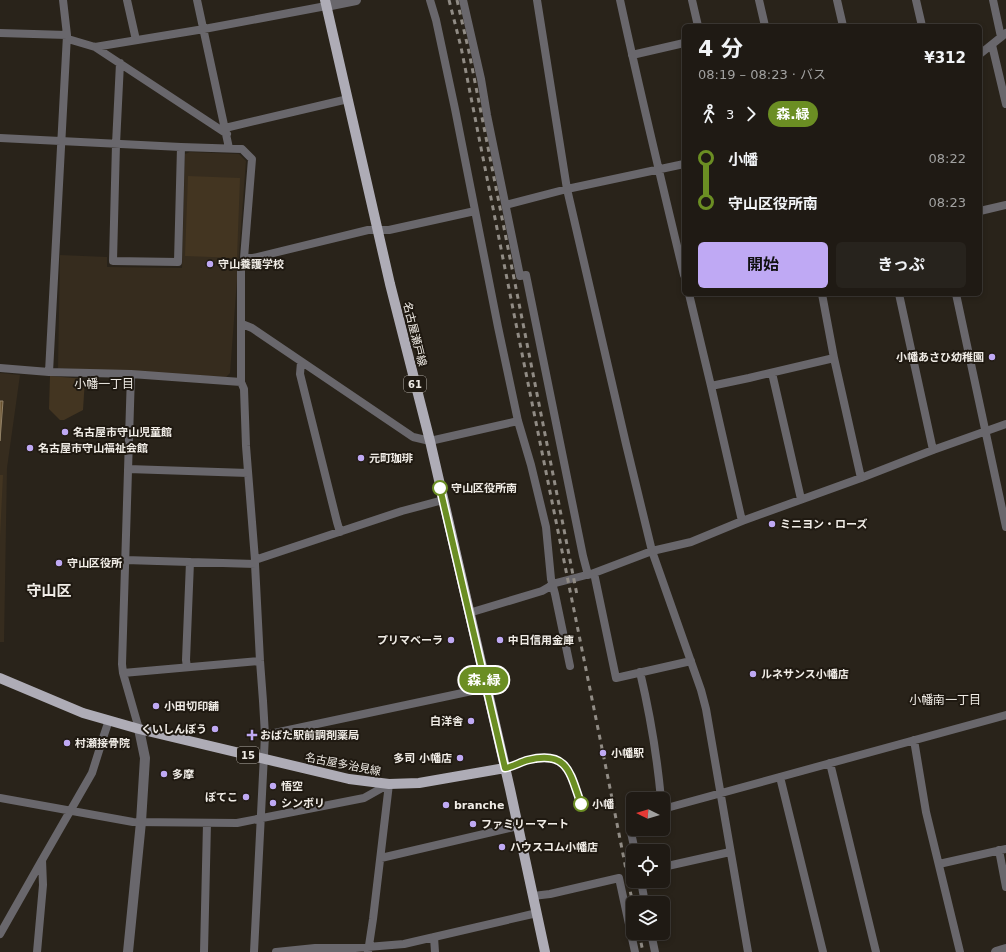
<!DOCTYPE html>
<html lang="ja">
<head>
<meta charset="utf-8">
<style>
  body { margin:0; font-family:"DejaVu Sans","Noto Sans JP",sans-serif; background:#27231d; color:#f1f3f6; height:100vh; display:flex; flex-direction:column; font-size:15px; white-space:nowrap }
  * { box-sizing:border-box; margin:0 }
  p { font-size:13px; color:#a1a1a0 }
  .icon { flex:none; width:22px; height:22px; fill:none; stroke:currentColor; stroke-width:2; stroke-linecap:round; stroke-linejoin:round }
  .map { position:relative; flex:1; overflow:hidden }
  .side { position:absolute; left:682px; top:24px; width:300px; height:272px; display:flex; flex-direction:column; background:#1f1a14; border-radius:6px; box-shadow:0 2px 6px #0003,0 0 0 1px #3c3834 }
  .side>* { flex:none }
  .badge { padding:0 8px; border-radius:13px; font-size:14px; line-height:26px }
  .needle { width:26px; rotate:275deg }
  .tools { position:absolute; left:626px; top:792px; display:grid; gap:8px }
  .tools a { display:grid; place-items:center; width:44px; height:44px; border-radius:6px; background:#1f1a14; box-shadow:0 2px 6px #0003,0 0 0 1px #3c3834; font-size:20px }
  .map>.badge { position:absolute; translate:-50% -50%; box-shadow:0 0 0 2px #fff }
  .legs { display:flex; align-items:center; gap:6px; height:44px; padding:0 16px; font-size:13px }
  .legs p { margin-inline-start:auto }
  .head { display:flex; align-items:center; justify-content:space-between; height:68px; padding:0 16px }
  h1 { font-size:22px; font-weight:700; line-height:30px }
  .button { display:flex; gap:8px; margin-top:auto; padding:8px 16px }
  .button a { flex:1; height:46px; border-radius:6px; background:#bfa9f4; color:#111; font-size:16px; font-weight:700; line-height:46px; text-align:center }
  .button a+a { background:#27231d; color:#f1f3f6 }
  ul { padding:0 16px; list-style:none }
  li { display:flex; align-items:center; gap:14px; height:44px; font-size:15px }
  li i { display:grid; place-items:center; width:6px; height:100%; margin:0 5px; background:currentColor }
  li i::after { content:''; width:10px; height:10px; margin:-5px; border:3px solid; border-radius:50%; background:#1f1a14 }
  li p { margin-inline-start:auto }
  li:first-child i { background:linear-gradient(#0000 50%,currentColor 0) }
  li:last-child i { background:linear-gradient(currentColor 50%,#0000 0) }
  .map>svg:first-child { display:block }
  .built { fill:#362c1e }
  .green { fill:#433521 }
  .water { fill:#6a5330; stroke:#928167 }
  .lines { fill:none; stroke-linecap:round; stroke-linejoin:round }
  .minor { stroke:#69676c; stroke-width:8 }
  .tertiary { stroke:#69676c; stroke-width:10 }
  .primary { stroke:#aeacb6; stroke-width:10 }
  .rail { stroke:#918c85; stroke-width:3; stroke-dasharray:5 5; stroke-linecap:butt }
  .line-1-casing { stroke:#fff; stroke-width:9 }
  .line-1 { stroke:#6b8e23; stroke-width:6 }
  .poi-dot { fill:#bfa9f4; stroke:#1f1911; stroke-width:1.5 }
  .stop-1-dot { fill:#fff; stroke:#6b8e23; stroke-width:2 }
  .labels { text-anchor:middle; stroke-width:4; stroke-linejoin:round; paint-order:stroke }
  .shield { fill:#1f1911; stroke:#b1ada6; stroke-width:1 }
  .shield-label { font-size:10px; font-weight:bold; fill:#f0ece6 }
  .poi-label { font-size:11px; font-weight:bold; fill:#f0ece6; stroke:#1f1911; text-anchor:start }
  .street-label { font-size:11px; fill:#f0ece6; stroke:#1f1911 }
  .stop-label { font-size:11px; font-weight:bold; fill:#f0ece6; stroke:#1f1911; text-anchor:start }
  .neighbourhood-label { font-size:12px; fill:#f0ece6; stroke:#1f1911 }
  .district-label { font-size:15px; font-weight:bold; fill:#f0ece6; stroke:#1f1911 }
</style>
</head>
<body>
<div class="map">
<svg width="1006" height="952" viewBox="0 0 1006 952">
  <rect width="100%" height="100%" fill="#29231a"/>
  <path class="built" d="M190,152l49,2 7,7 -16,212 -4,4 -168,-9 2,-113 47,2v10l75,1 3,-114z
    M0,373l20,2 -13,93 -3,174h-4z"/>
  <path class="green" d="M188,176l52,2 -3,80 -52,-2z
    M50,376l35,3 -2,31 -19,10h-4l-11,-11z
    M0,475h3l-3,63z"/>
  <path class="water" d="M0,401h3l-3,40z"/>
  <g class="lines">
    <path class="minor" d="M127,0l9,40
      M197,0l32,148
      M430,0l6,20 19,89 43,218 20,94 13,44 15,62 5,52 4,15 15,72
      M463,0l18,79 6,36 33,161 6,-1 57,281 5,19
      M537,0l30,189 59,255 26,107 49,139 5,19 42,243
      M620,0c20,92 42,184 64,275
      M692,0l6,26
      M759,0l6,26
      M837,0l6,26
      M916,0l6,26
      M993,0l8,37
      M0,33l67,2 -4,-35
      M68,39l27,8 109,-18 122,-23
      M992,45l14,59
      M95,47l132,87
      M980,54l26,-21
      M632,55l52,-12
      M120,63l-4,81 -3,117 65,1 3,-115
      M225,128l123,-29
      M0,138l181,9 61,2 10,10 -8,99 -3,12v112l3,7 2,57 9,114v4l5,97 3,40 2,34 -11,217
      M506,205l61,-16 117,-25
      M980,211l26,-6
      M244,258h9l115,-28h21l86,-19
      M689,294l22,92 31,135
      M822,294l12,64 27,120
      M899,294l34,156
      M956,294l50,233
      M242,324l10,4 161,109 17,4 88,-20
      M301,362l-1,12 37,148 3,10
      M0,368l49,4 82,2 110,8
      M49,372l18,-337
      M772,373l29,126
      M131,374l-9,290 1,9 16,56
      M711,386l38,-8 85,-20
      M128,469l120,4
      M125,560l130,4
      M255,560l147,-49 41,-11
      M594,573l22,105 75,-17
      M469,613l73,-22 7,-4 3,-3 42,-11 58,-22 39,-9 51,-21 119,-43 72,-28 73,-26
      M187,667l-1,-7 4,-98
      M640,672c10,42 17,84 21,127
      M123,673l137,-12
      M265,735l221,-47
      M914,740l12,72 34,140
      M830,763l46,189
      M780,777l43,175
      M0,798l133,24 104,1 127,-25 25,-14 -16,135 -5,33
      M663,809l343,-94
      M633,820l-3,8 5,23
      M999,850l7,37
      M381,858l137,-32
      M939,864l67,-15
      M663,867l67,-15
      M641,881l4,22
      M533,896l17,-2 69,-16 16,74
      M651,933l4,19
      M0,934l42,-74
      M434,937l1,15
      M37,952l6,-67 -1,-25 50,-87 12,-38 5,-15
      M204,952l3,-129
      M276,952l39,-4h40l49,-4 133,-31"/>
    <path class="tertiary" d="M326,6l30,-6
      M128,952l13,-130 4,-64 -6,-29
      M996,952l10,-3"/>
    <path class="primary" d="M325,0l65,284 40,157 80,348 35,163
      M0,678l83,35 56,16 210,50 40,5 30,-1 86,-15"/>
    <path class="rail" d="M449,0l12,47 53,267 94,464 25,127
      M457,0l12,52 108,543
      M639,933l4,19"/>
  </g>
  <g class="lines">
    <g class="line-1-casing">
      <path id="line-1" d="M440,488l65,280c8,-1 15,-6 23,-8 40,-10 42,13 53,44"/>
    </g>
    <use href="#line-1" class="line-1"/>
  </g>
  <g class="poi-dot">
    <circle cx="210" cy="264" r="4"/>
    <circle cx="992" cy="357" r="4"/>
    <circle cx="65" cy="432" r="4"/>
    <circle cx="30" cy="448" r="4"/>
    <circle cx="361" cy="458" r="4"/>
    <circle cx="772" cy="524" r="4"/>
    <circle cx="59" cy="563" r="4"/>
    <circle cx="451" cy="640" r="4"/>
    <circle cx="500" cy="640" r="4"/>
    <circle cx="753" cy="674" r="4"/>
    <circle cx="156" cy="706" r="4"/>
    <circle cx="471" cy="721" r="4"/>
    <circle cx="215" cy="729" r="4"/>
    <path d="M250 729h4v4h4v4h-4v4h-4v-4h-4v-4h4z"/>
    <circle cx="67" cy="743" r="4"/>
    <circle cx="603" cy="753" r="4"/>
    <circle cx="460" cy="758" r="4"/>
    <circle cx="164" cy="774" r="4"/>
    <circle cx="273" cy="786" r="4"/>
    <circle cx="246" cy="797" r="4"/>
    <circle cx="273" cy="803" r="4"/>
    <circle cx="446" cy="805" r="4"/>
    <circle cx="473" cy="824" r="4"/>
    <circle cx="502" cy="847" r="4"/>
  </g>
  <g class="stop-1-dot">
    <circle cx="440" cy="488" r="7"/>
    <circle cx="581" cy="804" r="7"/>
  </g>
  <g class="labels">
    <g class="shield">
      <rect x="404" y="376" width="22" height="16" rx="3"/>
      <rect x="237" y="747" width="22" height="16" rx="3"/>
    </g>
    <g class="shield-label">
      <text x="415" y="388">61</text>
      <text x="248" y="759">15</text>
    </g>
    <g class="poi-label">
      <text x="218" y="268">守山養護学校</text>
      <text x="984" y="361" text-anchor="end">小幡あさひ幼稚園</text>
      <text x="73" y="436">名古屋市守山児童館</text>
      <text x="38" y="452">名古屋市守山福祉会館</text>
      <text x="369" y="462">元町珈琲</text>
      <text x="780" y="528">ミニヨン・ローズ</text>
      <text x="67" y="567">守山区役所</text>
      <text x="443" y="644" text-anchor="end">プリマベーラ</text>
      <text x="508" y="644">中日信用金庫</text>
      <text x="761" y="678">ルネサンス小幡店</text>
      <text x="164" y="710">小田切印舗</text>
      <text x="463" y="725" text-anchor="end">白洋舎</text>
      <text x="207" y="733" text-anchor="end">くいしんぼう</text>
      <text x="260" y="739">おばた駅前調剤薬局</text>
      <text x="75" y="747">村瀬接骨院</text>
      <text x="611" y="757">小幡駅</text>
      <text x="452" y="762" text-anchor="end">多司 小幡店</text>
      <text x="172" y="778">多摩</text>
      <text x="281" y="790">悟空</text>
      <text x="238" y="801" text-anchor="end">ぼてこ</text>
      <text x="281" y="807">シンボリ</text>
      <text x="454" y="809">branche</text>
      <text x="481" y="828">ファミリーマート</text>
      <text x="510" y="851">ハウスコム小幡店</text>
    </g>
    <g class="street-label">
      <text transform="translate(415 334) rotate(76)" y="4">名古屋瀬戸線</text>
      <text transform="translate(343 764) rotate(11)" y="4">名古屋多治見線</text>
    </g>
    <g class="stop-label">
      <text x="451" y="492">守山区役所南</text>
      <text x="592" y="808">小幡</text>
    </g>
    <g class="neighbourhood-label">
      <text x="104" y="388">小幡一丁目</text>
      <text x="945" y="704">小幡南一丁目</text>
    </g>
    <g class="district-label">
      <text x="49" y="596">守山区</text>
    </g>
  </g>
</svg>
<div class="tools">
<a><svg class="needle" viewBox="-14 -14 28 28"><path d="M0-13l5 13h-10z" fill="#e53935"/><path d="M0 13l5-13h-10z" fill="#a1a1a0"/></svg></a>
<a><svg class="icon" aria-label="locate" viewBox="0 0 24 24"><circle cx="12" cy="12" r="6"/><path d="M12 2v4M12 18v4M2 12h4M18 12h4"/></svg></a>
<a><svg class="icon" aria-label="layers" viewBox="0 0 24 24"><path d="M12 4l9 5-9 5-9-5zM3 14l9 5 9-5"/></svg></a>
</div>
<b class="badge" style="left:484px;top:680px;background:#6b8e23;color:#fff">森.緑</b>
<section class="side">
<div class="head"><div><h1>4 分</h1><p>08:19 – 08:23 · バス</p></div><b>¥312</b></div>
<div class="legs"><svg class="icon" aria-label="walk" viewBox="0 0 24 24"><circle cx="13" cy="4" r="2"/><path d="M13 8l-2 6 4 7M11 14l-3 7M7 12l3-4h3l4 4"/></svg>3<svg class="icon" aria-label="forward" viewBox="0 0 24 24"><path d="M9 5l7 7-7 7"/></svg><b class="badge" style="background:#6b8e23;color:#fff">森.緑</b></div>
<ul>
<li><i style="color:#6b8e23"></i><b>小幡</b><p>08:22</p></li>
<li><i style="color:#6b8e23"></i><b>守山区役所南</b><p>08:23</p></li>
</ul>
<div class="button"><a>開始</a><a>きっぷ</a></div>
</section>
</div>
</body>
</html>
